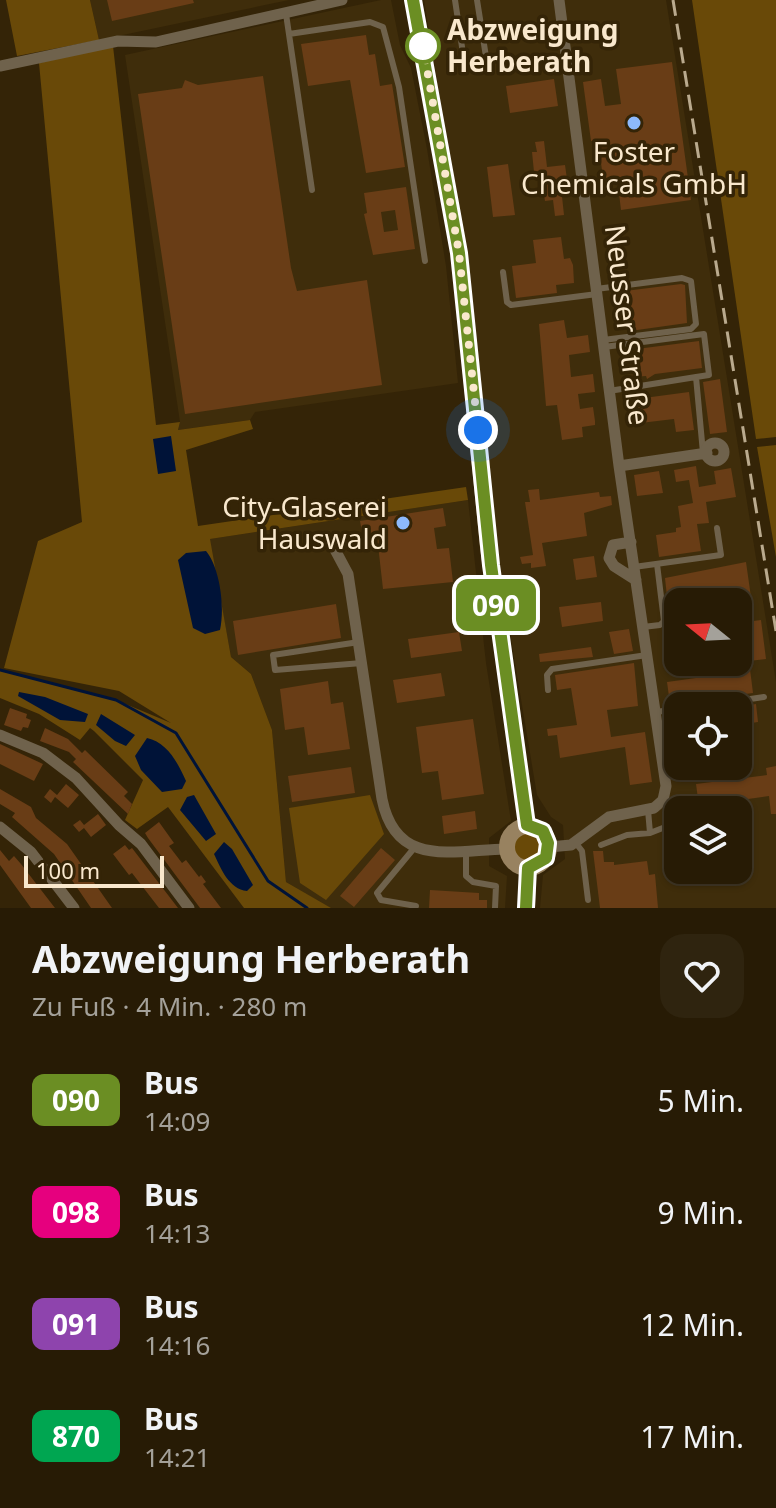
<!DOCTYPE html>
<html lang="de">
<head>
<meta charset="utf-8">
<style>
  body { margin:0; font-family:"Noto Sans",sans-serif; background:#2f240f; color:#f1f3f6; height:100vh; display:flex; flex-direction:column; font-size:30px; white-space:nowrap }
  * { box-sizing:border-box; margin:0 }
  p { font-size:26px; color:#a4a19a }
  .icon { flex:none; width:44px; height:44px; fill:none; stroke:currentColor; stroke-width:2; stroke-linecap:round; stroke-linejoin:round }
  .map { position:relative; height:908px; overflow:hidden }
  .sheet { display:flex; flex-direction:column; background:#271b05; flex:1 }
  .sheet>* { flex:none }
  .badge { padding:0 16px; border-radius:12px; font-size:28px; line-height:52px }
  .needle { width:52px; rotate:288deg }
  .tools { position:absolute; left:664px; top:588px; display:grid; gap:16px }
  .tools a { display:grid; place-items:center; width:88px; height:88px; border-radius:16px; background:#271b05; box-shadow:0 2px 6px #0004,0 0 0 2px #433927; font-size:40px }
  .scale { position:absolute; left:24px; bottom:20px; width:140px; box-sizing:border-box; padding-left:8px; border:4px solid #f9e8cd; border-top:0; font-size:22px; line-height:28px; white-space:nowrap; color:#f9e8cd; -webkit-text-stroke:6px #342407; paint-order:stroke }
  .you { position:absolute; width:40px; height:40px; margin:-20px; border:6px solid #fff; border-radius:50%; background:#1a73e8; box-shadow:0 0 0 12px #1a73e833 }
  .map>.badge { position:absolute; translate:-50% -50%; box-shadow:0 0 0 4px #fff }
  .round { display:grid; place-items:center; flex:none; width:84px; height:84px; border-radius:24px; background:#2f240f }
  .summary { display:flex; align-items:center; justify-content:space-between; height:136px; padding:0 32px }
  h1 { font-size:38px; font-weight:700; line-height:60px }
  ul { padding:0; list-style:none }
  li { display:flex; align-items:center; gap:24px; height:112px; padding:0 32px }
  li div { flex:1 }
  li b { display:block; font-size:30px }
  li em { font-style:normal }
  li .badge { min-width:88px; font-weight:700; text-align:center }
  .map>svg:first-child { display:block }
  .built { fill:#3f2d0b; fill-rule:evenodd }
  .green { fill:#694908 }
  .water { fill:#001338 }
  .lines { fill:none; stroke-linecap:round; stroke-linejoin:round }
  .stream { stroke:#001338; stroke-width:3 }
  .building { fill:#693d16; fill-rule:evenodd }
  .lane { stroke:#6f624c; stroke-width:6 }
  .street { stroke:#6f624c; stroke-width:11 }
  .secondary { stroke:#988260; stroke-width:16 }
  .rail { stroke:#baaa8e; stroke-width:3; stroke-dasharray:16 8; stroke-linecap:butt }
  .line-casing { stroke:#fff; stroke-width:18 }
  .line { stroke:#6b8e23; stroke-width:12 }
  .walk { stroke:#f9e8cd; stroke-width:8; stroke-dasharray:0 14.4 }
  .stop-dot { fill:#fff; stroke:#6b8e23; stroke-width:4 }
  .poi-dot { fill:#8db9fc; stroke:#342407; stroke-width:3 }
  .labels { text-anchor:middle; stroke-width:7; stroke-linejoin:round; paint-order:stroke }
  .stop-label { font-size:28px; font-weight:bold; fill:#f9e8cd; stroke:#342407; text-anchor:start }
  .poi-label { font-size:28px; fill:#f9e8cd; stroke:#342407 }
  .street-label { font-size:28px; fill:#f9e8cd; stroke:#342407 }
</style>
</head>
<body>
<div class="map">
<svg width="776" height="908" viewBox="0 0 776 908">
  <rect width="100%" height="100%" fill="#342407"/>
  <path class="built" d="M90,0h199l-190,40z
    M381,0h10l9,45 11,23 16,81 19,117 12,117 -203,29 -5,8 -72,10 2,-8 -55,-367z
    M424,0h242l110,682v226h-236l3,-33 22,-16 -2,-34 -12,-8 -14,-22 -39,-234 -25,-258zM678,602h60v60h-60zM678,706h60v60h-60zM678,810h60v60h-60z
    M468,500l18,163 25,158 -22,17v28l18,10 -2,32h-175l-44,-26 -14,-152 -21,-56 -20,-17 -22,-118z"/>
  <path class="green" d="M6,0h84l9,40 -82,16z
    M692,0h84v437l-20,2z
    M113,46l43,379 24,-3 -2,8 72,-10 3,9 -67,21 12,76 268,-39 2,13 -258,39 21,118 20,17 21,56 14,152 45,26h-87l-76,-101 -31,22 -12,-9 18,-40 -49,-49 -4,-3 -10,12 -41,-26 -39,-16v-28l116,30 55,23 -52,-32 -115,-23 34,-127 44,-19 -43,-459z
    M776,445v112l-19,-110z
    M370,795l14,39 -58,66 -26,-17 -11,-75z
    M514 847a14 14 0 1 1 28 0a14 14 0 1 1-28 0Z"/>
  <path class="water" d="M171,436l5,35 -18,3 -5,-35z
    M206,551c14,17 19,56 14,79l-15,4 -12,-6 -15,-68 8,-7z
    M19,692l26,5 43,17 -3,8 -25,-2 -42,-24z
    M101,714l34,21 -9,11 -11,-5 -19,-16z
    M147,738c20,4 31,25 39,43l-4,8 -20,3 -21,-22 -6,-14z
    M194,795l22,39 -10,7 -26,-31 7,-13z
    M224,842l8,7 21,36 -6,6c-18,-2 -26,-22 -33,-37z"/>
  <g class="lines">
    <path class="stream" d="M0,670l116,30 60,33 92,148 39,27"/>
  </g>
  <path class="building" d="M107,0h86l1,3 -82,18z
    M366,35l3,20 6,-1 5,32 12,-2 13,83 -39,6 -16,-93 -42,6 -7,-42z
    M672,62l19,138 -70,10 -4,-33 -14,1 -5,-38 -7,1 -8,-59 18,-3 4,27 16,-2 -5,-35z
    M263,76l28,192 6,23 70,-11 15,105 -197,29 -47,-320 44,-6 3,-8 13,5z
    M554,79l4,27 -48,7 -4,-27z
    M544,141l3,26 18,-2 3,21 -7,1 3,28 -9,1 -2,-16 -8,1 -5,-30 -6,1 -2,-20h5l-2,-10z
    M508,164l7,51 -22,2 -6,-50z
    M406,187l9,62 -42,6 -9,-41 3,-1 -3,-20zM395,210l3,20 -14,2 -3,-20z
    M561,237l3,22 6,-1 3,7 1,18 -18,2 1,8 -41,5 -4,-32 24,-3 -3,-23z
    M681,284l4,1 2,38 -57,8 -5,-40z
    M564,320l3,18 21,-3 2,17 -21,3 2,22 22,-3 2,18 -17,2 2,15 13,-2 2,14v4l-13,2 1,10 -21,3 -5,-35 -11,1 -7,-82z
    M699,341l3,27 -47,6 -8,5 -1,-3 -13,1 -4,-27z
    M720,379l7,53 -17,2 -7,-52z
    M689,392l5,38 -18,2 -2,-13 -42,5 -3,-24z
    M696,466l3,21 17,-3 -2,-13 17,-3 5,29 -30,5 3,21 -12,1 4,27 -42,6 -3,-22 20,-3v-4l5,-1 -3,-21 15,-3 -4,-23 -13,2 -2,-12z
    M659,471l4,22 -26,3 -3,-21z
    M539,489l1,11 59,-8 1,5 11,-1 1,9 -28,8 3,23 -45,7 4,23 -15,2v-5l-9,1 -2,-7 13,-2 -8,-53h5l-2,-12z
    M443,508l3,18 -12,2 3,21 12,-1 4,34 -70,7 -6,-53 -14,2 -3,-17z
    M594,556l3,21 -21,3 -3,-21z
    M746,562l5,35 -83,9 -3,-28z
    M601,602l2,19 -41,6 -3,-20z
    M336,604l5,34 -103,17 -5,-34z
    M761,620l5,39 -17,2 4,32 -83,11 -3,-22 29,-4 -2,-16h44v-39z
    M629,629l4,22 -19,3 -5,-22z
    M459,632l3,19 -51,7 -3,-19z
    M678,632v32l-9,1 -4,-31z
    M591,647l2,10 -53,5 -1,-8z
    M634,663l4,43 -31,4 4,27 34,-5 7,50 -22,3 -5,-38 -65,11 -3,-23 -9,1 -1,-7 30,-4 -6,-37 -14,2 -2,-15z
    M441,673l4,23 -48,7 -4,-23z
    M328,681l3,23 12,-2 7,47 -42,6 -4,-28 -19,3 -5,-41z
    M756,704l2,18 -20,3v-18z
    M10,708l17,6 -1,4 5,2 -3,8 -5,-1 -2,4 -17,-6z
    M473,719l11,75 -42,6 -4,-29 -16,2 -6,-46z
    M45,728l23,11 14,14 3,-3 43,42 -4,4 8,8 -4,10 -55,-52 3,-3 -7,-7 -29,-11z
    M752,737l2,17 -16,2v-17z
    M0,744l43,20 -9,17 -34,-17z
    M776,766v48h-5l-2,-18 -70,10 -3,-22 71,-9 -1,-7z
    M351,767l4,26 -63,9 -4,-26z
    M66,784l13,11 -11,13 -13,-11 -4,6 -7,-6 6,-8 7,6z
    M0,789l31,18 5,11 31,26 45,64h-21l-37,-54 -42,-37 3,-4 -15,-9z
    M475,811l2,18 -33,5 -2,-18z
    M98,814l8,11 -15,12 -7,-9 -5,4 -6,-7 7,-5 4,5z
    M159,822l15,21 -5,3 13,17 4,-3 13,17 2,-2 5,7 -3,2 18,24h-21l-52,-70 -3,-5z
    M125,845l4,5 3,-2 46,60h-19l-27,-35 -3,2 -16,-21z
    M381,848l14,12 -41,47 -14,-11z
    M0,850l9,11 5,-5 7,8 34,44h-24l-31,-43z
    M593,851h10l1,11h10v3l33,-4 2,14 6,-1 3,34h-58z
    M430,890l49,3v7h8v8h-58z"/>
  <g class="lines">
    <path class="lane" d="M455,0l10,67 22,-4 -10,-63
      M286,14l26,176
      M289,34l81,-12 13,5 16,60 26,174
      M503,272l4,30 4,3 86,-11
      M596,289l86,-11 9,3 5,43 -5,5 -88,11
      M604,347l100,-13 5,41 -13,2
      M609,391l87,-14 7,76
      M634,567l87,-12 -4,-27
      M643,627l17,-2 4,-4 -7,-57
      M359,642l-86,13 2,15 87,-7
      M548,690l-1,-15 5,-6 95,-14
      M703,706l61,-9
      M656,712l22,-3
      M648,810l2,23 28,-11
      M575,842l7,9 6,49
      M601,845l26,-10 23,-2
      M415,847l-38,46 4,7 35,6
      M466,852v24l7,6 23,4 -1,22"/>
    <path class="street" d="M0,66l118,-25 38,1 186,-42
      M706 452a9 9 0 1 1 18 0a9 9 0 1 1-18 0Z
      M619,466l88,-13
      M631,542l-18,3 -4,13 5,8 22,14
      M333,546l15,28 34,225c14,70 71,51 124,50
      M0,735l43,18 33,25 43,47 22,19 48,64
      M0,827l31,25 43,56
      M549,847l22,-2 38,-28 45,-9 9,-8 3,-14 -47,-320 -60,-466"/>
    <path class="secondary" d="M413,0l46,253 29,294 39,278
      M507 847a21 21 0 1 1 42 0a21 21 0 1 1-42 0Z
      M527,908l1,-40"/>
    <path class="rail" d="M673,0l103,631"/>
  </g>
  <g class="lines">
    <g class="line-casing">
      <path id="line" d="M413,0l46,253 32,312 36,260 16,6 5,12 -2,15 -18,10 -2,40"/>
    </g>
    <use href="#line" class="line"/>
    <path class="walk" d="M423,46l36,207 19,177"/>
  </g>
  <circle class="stop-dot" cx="423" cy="46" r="16"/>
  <g class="poi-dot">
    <circle cx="634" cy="123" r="8"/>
    <circle cx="403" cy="523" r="8"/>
  </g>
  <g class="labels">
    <g class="stop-label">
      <text x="447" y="40">Abzweigung<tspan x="447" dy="32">Herberath</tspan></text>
    </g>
    <g class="poi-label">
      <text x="634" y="162">Foster<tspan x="634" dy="32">Chemicals GmbH</tspan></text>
      <text x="387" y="517" text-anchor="end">City-Glaserei<tspan x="387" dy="32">Hauswald</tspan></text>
    </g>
    <g class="street-label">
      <text transform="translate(627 325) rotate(83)" y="10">Neusser Straße</text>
    </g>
  </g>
</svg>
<div class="tools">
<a><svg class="needle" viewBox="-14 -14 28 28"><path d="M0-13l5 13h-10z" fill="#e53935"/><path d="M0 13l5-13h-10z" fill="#a4a19a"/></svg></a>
<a><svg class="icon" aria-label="locate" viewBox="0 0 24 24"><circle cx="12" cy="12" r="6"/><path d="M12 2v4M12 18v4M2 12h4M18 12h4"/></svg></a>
<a><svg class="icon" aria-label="layers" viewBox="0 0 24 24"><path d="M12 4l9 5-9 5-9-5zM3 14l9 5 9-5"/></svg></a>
</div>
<div class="scale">100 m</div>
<div class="you" style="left:478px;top:430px"></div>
<b class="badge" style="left:496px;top:605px;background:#6b8e23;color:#fff">090</b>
</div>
<section class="sheet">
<div class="summary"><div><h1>Abzweigung Herberath</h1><p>Zu Fuß · 4 Min. · 280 m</p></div><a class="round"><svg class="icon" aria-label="heart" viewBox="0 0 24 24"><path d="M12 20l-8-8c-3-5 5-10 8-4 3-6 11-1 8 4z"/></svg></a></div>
<ul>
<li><span class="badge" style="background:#6b8e23;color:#fff">090</span><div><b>Bus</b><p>14:09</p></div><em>5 Min.</em></li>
<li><span class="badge" style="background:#e6007e;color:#fff">098</span><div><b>Bus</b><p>14:13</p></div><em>9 Min.</em></li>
<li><span class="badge" style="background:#8e44ad;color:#fff">091</span><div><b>Bus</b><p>14:16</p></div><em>12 Min.</em></li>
<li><span class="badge" style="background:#00a651;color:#fff">870</span><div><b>Bus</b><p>14:21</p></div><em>17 Min.</em></li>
</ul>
</section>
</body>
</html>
